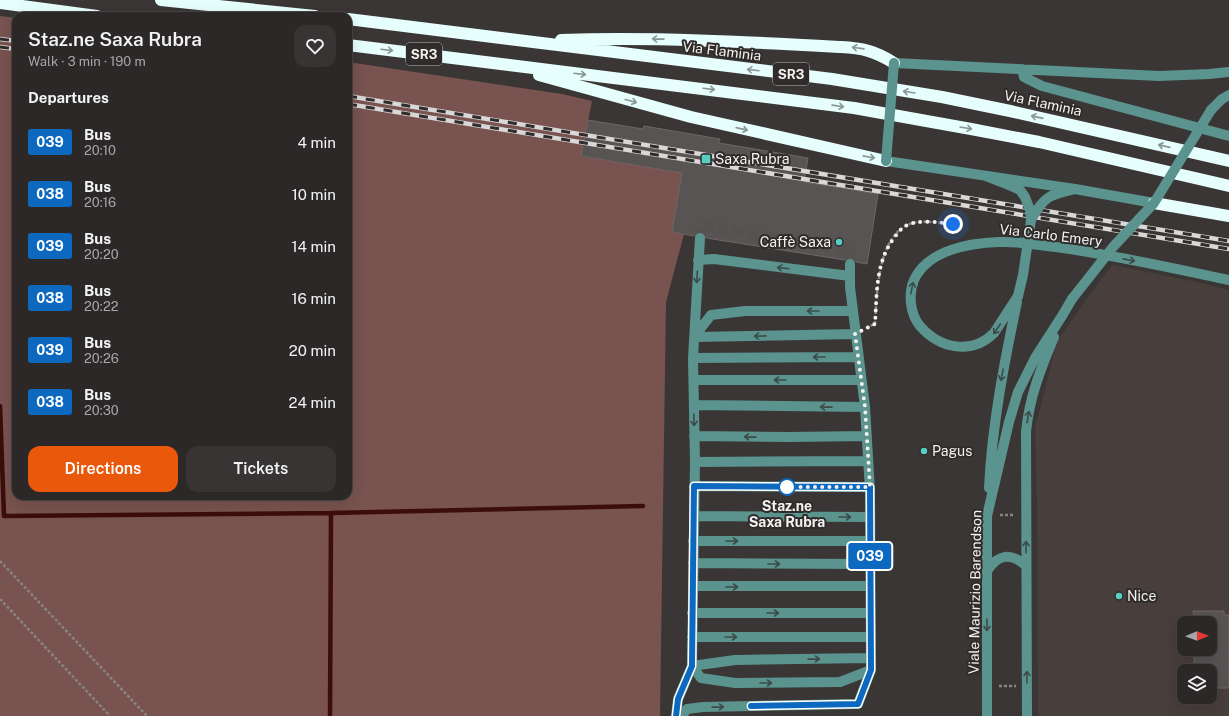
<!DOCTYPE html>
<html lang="en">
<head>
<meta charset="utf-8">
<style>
  body { margin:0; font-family:"Public Sans",sans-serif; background:#383434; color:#f1f3f6; height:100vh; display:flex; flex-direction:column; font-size:15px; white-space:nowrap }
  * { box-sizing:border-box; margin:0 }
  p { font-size:13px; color:#a6a6a8 }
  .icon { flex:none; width:22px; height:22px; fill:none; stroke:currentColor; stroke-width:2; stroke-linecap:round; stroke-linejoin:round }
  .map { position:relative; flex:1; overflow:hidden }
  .side { position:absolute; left:12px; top:12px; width:340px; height:488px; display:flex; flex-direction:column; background:#2c2828; border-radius:12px; box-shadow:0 4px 16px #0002,0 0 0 1px #484445 }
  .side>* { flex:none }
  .badge { padding:0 8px; border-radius:3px; font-size:14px; line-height:26px }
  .needle { width:26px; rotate:89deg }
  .fabs { position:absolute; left:1177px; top:616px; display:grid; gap:8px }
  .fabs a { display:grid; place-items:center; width:40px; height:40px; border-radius:8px; background:#2c2828; box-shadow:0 4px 16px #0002,0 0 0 1px #484445; font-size:20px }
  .you { position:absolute; width:20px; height:20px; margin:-10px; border:3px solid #fff; border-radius:50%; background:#1a73e8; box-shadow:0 0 0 6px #1a73e833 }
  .map>.badge { position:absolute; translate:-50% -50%; box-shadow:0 0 0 2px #fff }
  h2 { padding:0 16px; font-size:15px; line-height:36px }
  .round { display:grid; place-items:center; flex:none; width:42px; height:42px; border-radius:12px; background:#383434 }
  .headline { display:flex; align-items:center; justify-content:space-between; height:68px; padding:0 16px }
  h1 { font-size:19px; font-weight:600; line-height:30px }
  .cta { display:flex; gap:8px; margin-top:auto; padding:8px 16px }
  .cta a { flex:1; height:46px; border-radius:12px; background:#ea580c; color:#fff; font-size:16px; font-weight:600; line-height:46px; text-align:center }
  .cta a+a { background:#383434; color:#f1f3f6 }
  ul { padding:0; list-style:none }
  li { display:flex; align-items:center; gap:12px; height:52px; padding:0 16px }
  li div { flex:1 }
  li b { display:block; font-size:15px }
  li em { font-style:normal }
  li .badge { min-width:44px; font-weight:700; text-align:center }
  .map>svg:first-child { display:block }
  .built { fill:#483e3c; fill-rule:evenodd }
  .green { fill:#78534f }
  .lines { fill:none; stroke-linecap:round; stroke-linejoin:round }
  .stream { stroke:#3c0d0b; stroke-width:4.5 }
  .building { fill:#585453; stroke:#6d6868 }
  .minor-tunnel { stroke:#565251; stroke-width:10; stroke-dasharray:10 5; stroke-linecap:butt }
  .path { stroke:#878483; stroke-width:2.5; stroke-dasharray:3 2; stroke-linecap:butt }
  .minor { stroke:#5b948e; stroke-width:10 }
  .highway { stroke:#e6fffc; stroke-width:12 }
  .rail-casing { stroke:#dad8d7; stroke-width:4.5 }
  .rail { stroke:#2f2c2b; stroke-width:3; stroke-dasharray:9; stroke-linecap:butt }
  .minor-bridge { stroke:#5b948e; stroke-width:10 }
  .oneway { stroke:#8a9694 }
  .oneway2 { stroke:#3c4b49 }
  .line-casing { stroke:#fff; stroke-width:9 }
  .line { stroke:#0c69bf; stroke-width:6 }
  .walk { stroke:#f4f2f1; stroke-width:4; stroke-dasharray:0 7.2 }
  .poi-dot { fill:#56cec4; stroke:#2f2c2b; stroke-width:1.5 }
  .stop-dot { fill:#fff; stroke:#0c69bf; stroke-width:2 }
  .labels { text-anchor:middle; stroke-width:4; stroke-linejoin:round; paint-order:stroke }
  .shield { fill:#2f2c2b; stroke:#b9b7b6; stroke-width:1 }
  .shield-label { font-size:13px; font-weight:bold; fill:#f4f2f1 }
  .street-label { font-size:14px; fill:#f4f2f1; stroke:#2f2c2b }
  .poi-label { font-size:14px; fill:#f4f2f1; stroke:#2f2c2b; text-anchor:start }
  .stop-label { font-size:14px; font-weight:bold; fill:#f4f2f1; stroke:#2f2c2b }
</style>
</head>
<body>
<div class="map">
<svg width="1229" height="716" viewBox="0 0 1229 716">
  <rect width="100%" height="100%" fill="#3a3635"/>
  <path class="built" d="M1112,265l80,16 37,9v426h-191l-1,-213 -2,-75 22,-87 40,-56zM1184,623h26v26h-26zM1184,671h26v26h-26z"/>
  <path class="green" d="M0,16l16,2v478h332v-434l214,32 30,7 -11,55 101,17 -10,59 12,2 -18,68 -6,414h-660z"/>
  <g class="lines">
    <path class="stream" d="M0,406l4,110 327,-3
      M330,716l1,-203 312,-7"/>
  </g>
  <path class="building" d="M588,120l55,9 1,-3 76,13 -1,4 89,15 -4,24 74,12 -11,70 -11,-2 -2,-3 -4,-1 -5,2 -139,-22 -2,-5 -3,-1h-4l-3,4 -22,-4 10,-59 -101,-17z
    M1193,611h31v4h5v73h-19v-17h-16v-22h16v-26h-16z"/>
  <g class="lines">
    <path class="minor-tunnel" d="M700,238l1,-13 150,27 -1,12"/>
    <path class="path" d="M866,328l9,-4c2,-29 2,-92 38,-101 12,-3 27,0 40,1l-1,7
      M1000,515h14
      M0,561l147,155
      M0,599l110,117
      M999,686h17"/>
    <path class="minor" d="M894,63l265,13 50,-2 20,-2
      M1022,69l2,8 18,9 187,50
      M1211,110l11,-11 7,-4
      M886,161l189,28 79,14
      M698,260l16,-1 136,17
      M1018,296l-24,37c-22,22 -54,16 -74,-7 -10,-12 -12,-32 -6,-46 14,-30 55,-37 85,-38 19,-1 38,3 57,5 58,8 116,21 173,33
      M694,337l17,-22 34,-4h107
      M694,337l161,-3
      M693,358l165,-1
      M694,380h167
      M694,405l171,2
      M694,436l95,1 78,-1
      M695,462l173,-1
      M694,486l176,1
      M989,488c3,-63 15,-124 28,-186
      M694,516l176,1
      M693,541h177
      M693,563l177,1
      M987,571c11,-17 24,-19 39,-5
      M693,586h177
      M692,613h178
      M692,637h179
      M692,666l9,12 34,5 105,-1 31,-12
      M692,666l43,-6 136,-2
      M676,716l2,-17 14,-33 3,-204 -2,-104 7,-120
      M682,716l5,-7 16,-2 155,-3 13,-34 -1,-179 -5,-84 -15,-120v-23
      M987,716v-200l22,-94 9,-30 17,-34 27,-42 10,-17
      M1027,716l-1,-284c3,-34 15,-64 28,-95"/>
    <path class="highway" d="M161,0l154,16
      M0,3l97,13
      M348,19l484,60 110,18 68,14 219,50
      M561,40c93,-3 186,2 280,7 21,1 34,4 53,16
      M348,45l506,63 117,21 68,13 190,44
      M539,75l152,42 195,44
      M1154,203l75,13"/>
    <g class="rail-casing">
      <path id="rail" d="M0,39l16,2
        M0,47l16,2
        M348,96l881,145
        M348,104l881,145"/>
    </g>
    <use href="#rail" class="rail"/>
    <path class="minor-bridge" d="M886,161l8,-98
      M986,176l18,7 16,7 5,7 5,13 1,10 -8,55 -5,21
      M1031,220c13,-24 18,-25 44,-31
      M1072,299l41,-52 41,-44 57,-93"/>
  </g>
  <defs><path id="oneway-shaft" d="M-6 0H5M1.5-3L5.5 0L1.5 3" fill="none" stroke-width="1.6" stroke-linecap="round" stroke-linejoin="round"/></defs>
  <g class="oneway">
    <use href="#oneway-shaft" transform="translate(658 39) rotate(-179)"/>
    <use href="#oneway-shaft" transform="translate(858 48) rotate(-172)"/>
    <use href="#oneway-shaft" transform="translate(387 50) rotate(7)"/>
    <use href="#oneway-shaft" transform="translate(753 70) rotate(-173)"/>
    <use href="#oneway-shaft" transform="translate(580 74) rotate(7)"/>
    <use href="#oneway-shaft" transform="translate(709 89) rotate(7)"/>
    <use href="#oneway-shaft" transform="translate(909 92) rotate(-171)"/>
    <use href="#oneway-shaft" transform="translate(631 101) rotate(15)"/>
    <use href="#oneway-shaft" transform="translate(838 106) rotate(8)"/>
    <use href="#oneway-shaft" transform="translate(1037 117) rotate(-167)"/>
    <use href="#oneway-shaft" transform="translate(966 128) rotate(10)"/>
    <use href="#oneway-shaft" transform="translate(742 129) rotate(13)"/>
    <use href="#oneway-shaft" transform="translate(1164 146) rotate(-167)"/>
    <use href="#oneway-shaft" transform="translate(869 157) rotate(11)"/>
  </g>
  <g class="oneway2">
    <use href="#oneway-shaft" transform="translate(1129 260) rotate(11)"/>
    <use href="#oneway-shaft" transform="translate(783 268) rotate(-173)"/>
    <use href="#oneway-shaft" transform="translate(697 277) rotate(93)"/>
    <use href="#oneway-shaft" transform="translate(912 288) rotate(-78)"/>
    <use href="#oneway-shaft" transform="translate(813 311) rotate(180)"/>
    <use href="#oneway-shaft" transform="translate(997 329) rotate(124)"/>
    <use href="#oneway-shaft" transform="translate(760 336) rotate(179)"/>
    <use href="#oneway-shaft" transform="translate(819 357) rotate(180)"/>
    <use href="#oneway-shaft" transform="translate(1002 375) rotate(102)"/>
    <use href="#oneway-shaft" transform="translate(780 380) rotate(180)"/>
    <use href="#oneway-shaft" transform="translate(826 407) rotate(-179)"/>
    <use href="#oneway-shaft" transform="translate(1028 417) rotate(-80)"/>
    <use href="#oneway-shaft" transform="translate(694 420) rotate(89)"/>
    <use href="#oneway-shaft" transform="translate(750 437) rotate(-179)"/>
    <use href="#oneway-shaft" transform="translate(845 517)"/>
    <use href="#oneway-shaft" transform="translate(732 541)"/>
    <use href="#oneway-shaft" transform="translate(1026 547) rotate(-90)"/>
    <use href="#oneway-shaft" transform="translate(774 564)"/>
    <use href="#oneway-shaft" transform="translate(732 587)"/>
    <use href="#oneway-shaft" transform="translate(773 613)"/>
    <use href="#oneway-shaft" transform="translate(987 625) rotate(90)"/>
    <use href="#oneway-shaft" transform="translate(731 637)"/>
    <use href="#oneway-shaft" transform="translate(814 659) rotate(-1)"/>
    <use href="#oneway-shaft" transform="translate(1027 677) rotate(-90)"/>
    <use href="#oneway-shaft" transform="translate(766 683)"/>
    <use href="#oneway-shaft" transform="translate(718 707) rotate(-1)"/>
  </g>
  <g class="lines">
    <g class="line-casing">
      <path id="line" d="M676,716l2,-17 14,-33 2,-180 176,1 1,183 -13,34 -107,2"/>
    </g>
    <use href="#line" class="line"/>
    <path class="walk" d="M787,487h-4h87l-5,-80 -10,-73 20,-10c2,-29 0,-61 19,-86 5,-7 10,-13 19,-15 12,-3 28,0 40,1"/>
  </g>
  <g class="poi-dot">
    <rect x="701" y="154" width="10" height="10" rx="2"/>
    <circle cx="839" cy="242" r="4"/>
    <circle cx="924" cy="451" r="4"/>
    <circle cx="1119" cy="596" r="4"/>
  </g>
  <circle class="stop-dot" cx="787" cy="487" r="8"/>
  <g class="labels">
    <g class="shield">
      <rect x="406" y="43" width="36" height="22" rx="3"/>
      <rect x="773" y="63" width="36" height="22" rx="3"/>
    </g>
    <g class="shield-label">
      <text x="424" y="59">SR3</text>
      <text x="791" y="79">SR3</text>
    </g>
    <g class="street-label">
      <text transform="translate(722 51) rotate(7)" y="5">Via Flaminia</text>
      <text transform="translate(1043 103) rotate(12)" y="5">Via Flaminia</text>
      <text transform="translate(1051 235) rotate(7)" y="5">Via Carlo Emery</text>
      <text transform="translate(975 592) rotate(-89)" y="5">Viale Maurizio Barendson</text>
    </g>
    <g class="poi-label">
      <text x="715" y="164">Saxa Rubra</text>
      <text x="831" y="247" text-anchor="end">Caffè Saxa</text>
      <text x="932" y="456">Pagus</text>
      <text x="1127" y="601">Nice</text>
    </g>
    <g class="stop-label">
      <text x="787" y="511">Staz.ne<tspan x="787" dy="16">Saxa Rubra</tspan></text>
    </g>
  </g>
</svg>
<div class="fabs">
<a><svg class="needle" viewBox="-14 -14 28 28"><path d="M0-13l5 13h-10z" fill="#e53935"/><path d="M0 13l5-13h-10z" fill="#a6a6a8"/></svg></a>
<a><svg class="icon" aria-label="layers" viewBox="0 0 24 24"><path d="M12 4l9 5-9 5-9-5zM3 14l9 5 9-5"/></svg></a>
</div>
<div class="you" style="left:953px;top:224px"></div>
<b class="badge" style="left:870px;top:556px;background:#0c69bf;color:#fff">039</b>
<section class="side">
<div class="headline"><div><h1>Staz.ne Saxa Rubra</h1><p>Walk · 3 min · 190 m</p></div><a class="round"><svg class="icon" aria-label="heart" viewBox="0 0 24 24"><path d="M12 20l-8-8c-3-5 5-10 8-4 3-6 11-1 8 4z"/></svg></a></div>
<h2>Departures</h2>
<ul>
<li><span class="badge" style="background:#0c69bf;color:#fff">039</span><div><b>Bus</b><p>20:10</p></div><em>4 min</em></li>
<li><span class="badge" style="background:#0c69bf;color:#fff">038</span><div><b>Bus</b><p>20:16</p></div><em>10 min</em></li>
<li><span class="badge" style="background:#0c69bf;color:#fff">039</span><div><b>Bus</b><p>20:20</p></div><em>14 min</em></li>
<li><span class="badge" style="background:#0c69bf;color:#fff">038</span><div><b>Bus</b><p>20:22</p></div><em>16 min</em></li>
<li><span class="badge" style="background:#0c69bf;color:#fff">039</span><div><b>Bus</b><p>20:26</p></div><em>20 min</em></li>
<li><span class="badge" style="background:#0c69bf;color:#fff">038</span><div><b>Bus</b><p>20:30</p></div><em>24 min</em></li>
</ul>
<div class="cta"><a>Directions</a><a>Tickets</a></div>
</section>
</div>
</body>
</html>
